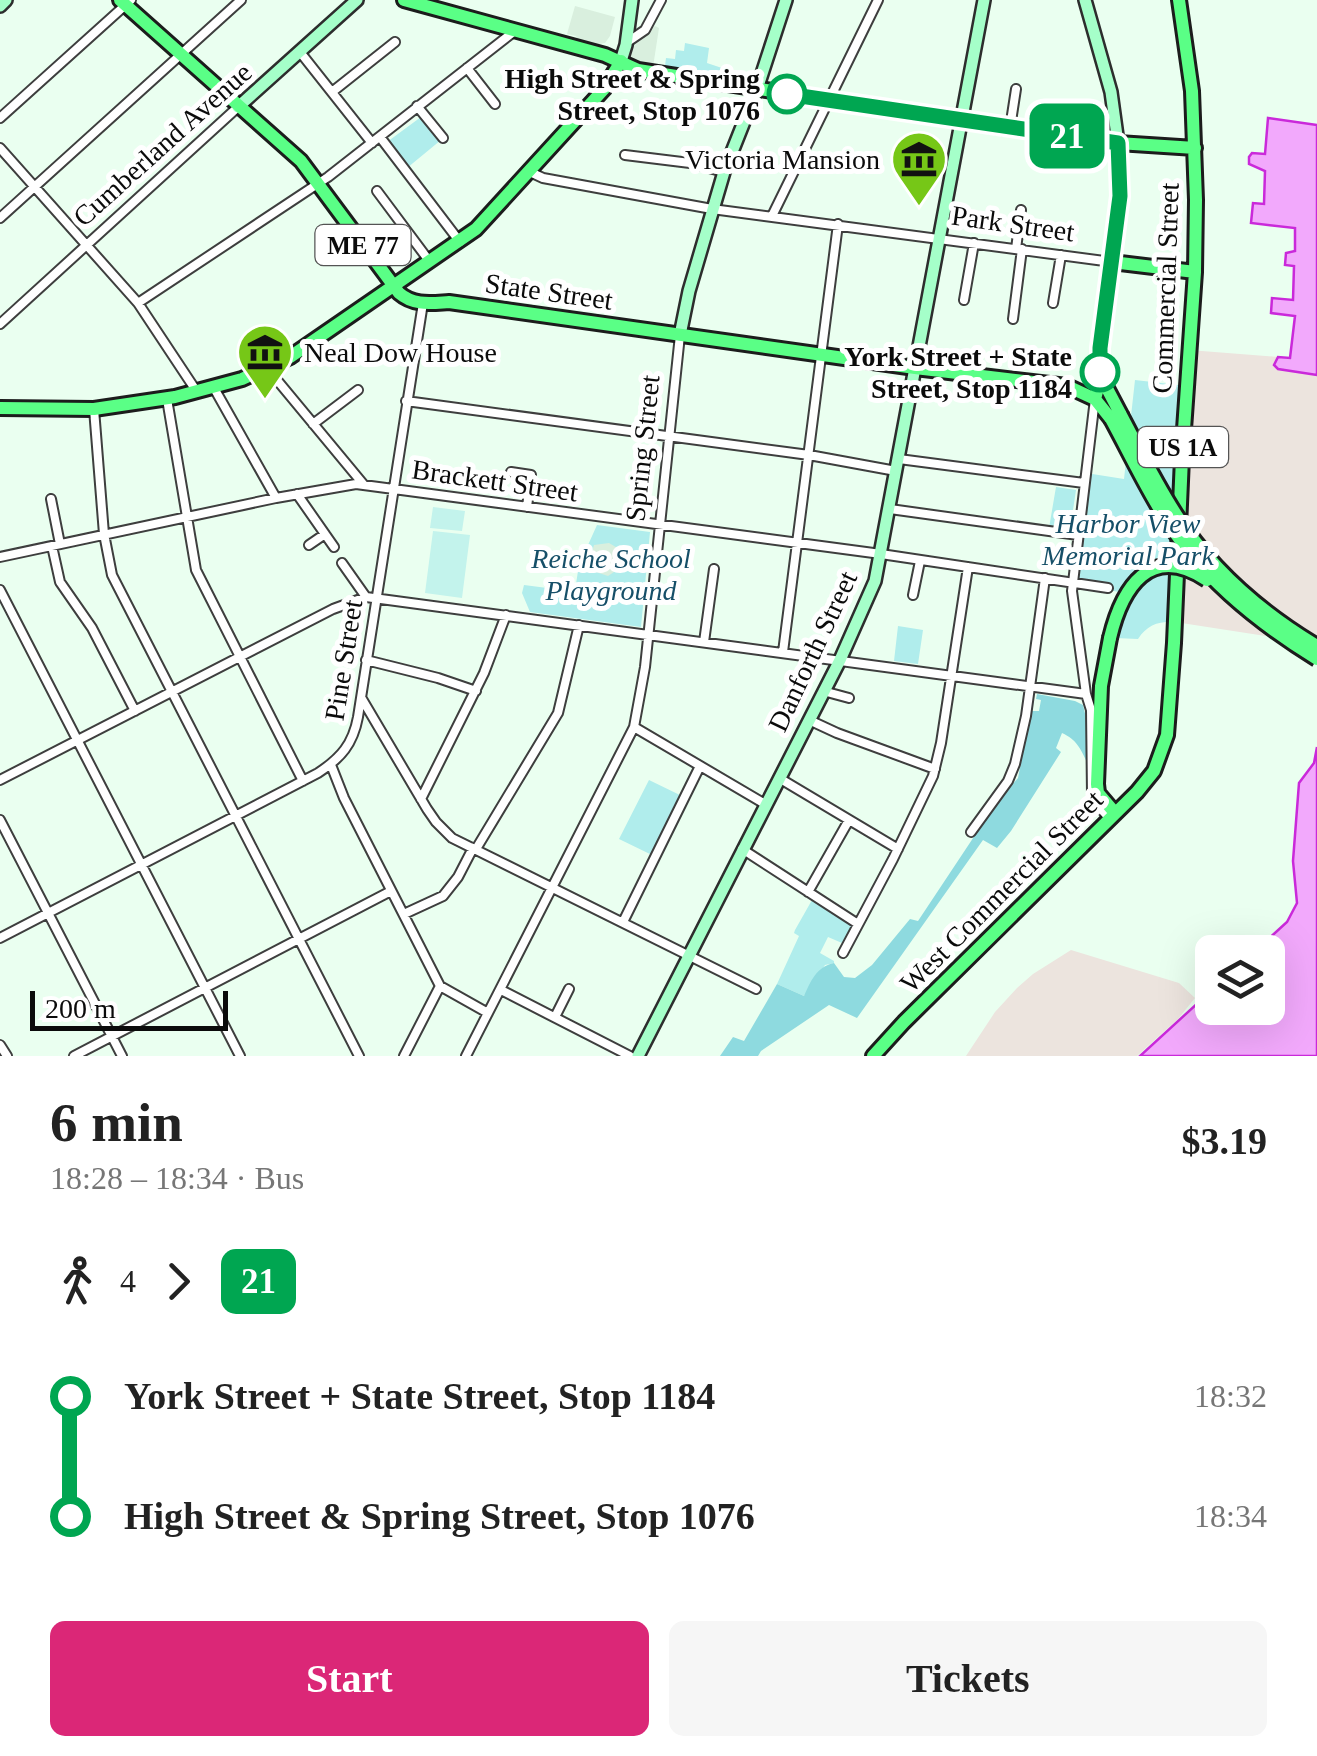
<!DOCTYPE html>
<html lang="en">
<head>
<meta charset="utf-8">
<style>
  body { margin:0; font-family:Georgia,serif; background:#f6f6f6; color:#222; height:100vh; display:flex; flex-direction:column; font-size:38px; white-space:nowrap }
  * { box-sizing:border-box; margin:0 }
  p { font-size:32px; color:#767676 }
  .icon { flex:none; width:55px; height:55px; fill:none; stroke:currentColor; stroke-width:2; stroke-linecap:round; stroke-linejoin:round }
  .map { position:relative; height:1056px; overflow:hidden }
  .panel { display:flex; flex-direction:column; background:#fff; flex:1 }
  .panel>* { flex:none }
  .badge { padding:0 20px; border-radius:15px; font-size:35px; line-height:65px }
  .tools { position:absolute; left:1195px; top:935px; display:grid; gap:20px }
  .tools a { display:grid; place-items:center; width:90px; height:90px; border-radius:15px; background:#fff; box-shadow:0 10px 40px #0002; font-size:50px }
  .scale { position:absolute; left:30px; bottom:25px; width:198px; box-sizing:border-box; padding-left:10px; border:5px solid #0b0b0b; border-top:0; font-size:28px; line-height:35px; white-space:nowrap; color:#0b0b0b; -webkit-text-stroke:8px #fff; paint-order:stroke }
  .map>.badge { position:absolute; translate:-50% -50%; box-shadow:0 0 0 5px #fff }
  .legs { display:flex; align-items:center; gap:15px; height:110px; padding:0 50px; font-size:32px }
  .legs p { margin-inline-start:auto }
  .headline { display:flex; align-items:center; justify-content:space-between; height:170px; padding:0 50px }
  h1 { font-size:55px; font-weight:700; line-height:75px }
  .action { display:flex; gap:20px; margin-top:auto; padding:20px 50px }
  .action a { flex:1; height:115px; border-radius:15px; background:#db2777; color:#fff; font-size:40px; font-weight:700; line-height:115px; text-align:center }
  .action a+a { background:#f6f6f6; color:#222 }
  ul { padding:0 50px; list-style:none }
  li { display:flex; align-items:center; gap:35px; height:120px; font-size:38px }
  li i { display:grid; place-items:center; width:15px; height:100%; margin:0 12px; background:currentColor }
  li i::after { content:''; width:25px; height:25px; margin:-12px; border:8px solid; border-radius:50%; background:#fff }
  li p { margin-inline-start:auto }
  li:first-child i { background:linear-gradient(#0000 50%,currentColor 0) }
  li:last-child i { background:linear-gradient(currentColor 50%,#0000 0) }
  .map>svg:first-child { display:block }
  .industrial { fill:#ece4de }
  .green { fill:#b0edec }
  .forest { fill:#8edadf }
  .pitch { fill:#c3f3ec }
  .plaza { fill:#d9efde }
  .water { fill:#f2a9fc; stroke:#ca29da; stroke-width:2.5 }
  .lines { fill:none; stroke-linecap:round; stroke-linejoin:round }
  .street-casing { stroke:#3e3e3e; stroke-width:12 }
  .secondary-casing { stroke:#2d2d2d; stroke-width:16 }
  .primary-casing { stroke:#1c1c1c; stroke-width:18 }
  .street { stroke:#fff; stroke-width:8 }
  .secondary { stroke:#a5ffc9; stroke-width:11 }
  .primary { stroke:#5aff86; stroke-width:12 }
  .primary-bridge-casing { stroke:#1c1c1c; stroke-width:18; stroke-linecap:butt }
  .primary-bridge { stroke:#5aff86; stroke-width:12 }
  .line-1-casing { stroke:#fff; stroke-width:22 }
  .line-1 { stroke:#00a651; stroke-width:15 }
  .stop-1-dot { fill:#fff; stroke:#00a651; stroke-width:5 }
  .labels { text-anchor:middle; stroke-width:10; stroke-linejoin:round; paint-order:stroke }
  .shield { fill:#fff; stroke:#545454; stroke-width:2.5 }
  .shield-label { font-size:25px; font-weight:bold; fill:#0b0b0b }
  .stop-label { font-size:28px; font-weight:bold; fill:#0b0b0b; stroke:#fff; text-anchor:end }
  .street-label { font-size:28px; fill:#0b0b0b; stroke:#fff }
  .poi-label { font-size:28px; fill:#0b0b0b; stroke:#fff; text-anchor:end }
  .park-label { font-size:28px; font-style:italic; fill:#164f68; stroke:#fff }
</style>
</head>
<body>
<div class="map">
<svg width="1317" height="1056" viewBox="0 0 1317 1056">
  <rect width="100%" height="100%" fill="#eafff0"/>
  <path class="industrial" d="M1189,350l89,7 -3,8 3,4 39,6v269l-142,-22z
    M1071,950l108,33 16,15 -17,21 -41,37h-171l29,-44 22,-24 16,-14z"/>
  <path class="green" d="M685,43l24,5 -2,15 18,6 -2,6 -58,-9 1,-8 9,1 1,-9 8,1z
    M421,117l20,23 -34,28 -20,-26z
    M1135,380l52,6 -12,236c-16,-1 -28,3 -37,17l-23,-1 13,-44 -56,-12 14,-109 38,6z
    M1056,487l20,3 -6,40 -21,-2z
    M597,525l53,7 -9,95 -111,-15 -8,-19 2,-8 31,4v6l3,1 2,-5h18l1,-6 -3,-1 6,-39h6z
    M898,626l25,4 -5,34 -24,-3z
    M649,780l35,17 -30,59 -35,-17z
    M812,900l42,25 -12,18 -14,-6 -8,16 14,8v2l-9,2 -21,31 -27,-12 22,-48 -5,-3 1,-3z"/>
  <path class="forest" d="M1037,694l38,7 8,4 4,17v40c-7,-14 -10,-22 -25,-29l-6,15 5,4 -50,79 -14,17 -14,-8 -126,178 -28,-13 -68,46 -3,5h-38l13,-19 11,4 33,-57 27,12c7,-15 12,-29 30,-33l10,14 11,1 17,-13 38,-46 8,2 79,-119 21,-24 13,-67h8l2,-11 -5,-1z"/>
  <path class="pitch" d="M433,507l32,4 -3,20 -32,-3z
    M433,531l37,4 -8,63 -37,-5z"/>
  <path class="plaza" d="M575,6l40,11 -5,19 -5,7 -11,2 -16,-5 -2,-4 -9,-2z
    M655,26l4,2 -6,39 -14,-3 -8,-6 -2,-6 3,-7z
    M609,543l12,7 3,10 -4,8 -12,8 -21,-7 7,-24z"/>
  <path class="water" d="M1268,118l49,7v250l-39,-6 -4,-4 4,-8 12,1 5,-42 -24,-3 1,-15 21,2 1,-34 -9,-1 1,-12 9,-2v-23l-44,-5 2,-20 11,1 1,-33 -16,-7v-7l3,-4 13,1z
    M1317,747v309h-177l72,-66v18h56v-56h-14l33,-30 10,-19 -4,-42 6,-78 15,-20z"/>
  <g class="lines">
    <g class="street-casing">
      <path id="street" d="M626,43l19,-13 16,-30
        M300,52l72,91
        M467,68l28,36
        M332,92l63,-50
        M417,106l26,32
        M0,118l131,-118
        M1010,128l6,-39
        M380,137l80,105
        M0,148l138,155 59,89
        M625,155l65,8 34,9
        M530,172l13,6 169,31 400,53
        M377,191l53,71
        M772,216l106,-216
        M0,218l241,-218
        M1016,249l5,-39
        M964,300l10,-57
        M138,303l190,-126 188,-147
        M1053,303l8,-48
        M1013,319l9,-70
        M0,324l238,-217
        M267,368l97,117
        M214,388l62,110
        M167,399l29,171 107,211
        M1095,399l-23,192 14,103 5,16 1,84 3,8 14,16
        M406,401l403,54 87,16
        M94,409l10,125 8,41 247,481
        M313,424l45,-34
        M899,459l185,24
        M511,472l20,3 -4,32
        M297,494l37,53
        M51,499l9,45
        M890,509l188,26
        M309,545l16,-11
        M52,546l8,36 32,46 43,83
        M0,557l276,-59 80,-14 525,70 227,34
        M342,563l24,34
        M0,590l240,466
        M913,595l7,-34
        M704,642l10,-73
        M783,652l55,-428
        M366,660l72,18 38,13
        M823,691l26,7
        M362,699l65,110 9,13 16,16 304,151
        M809,720l28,13 98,36
        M634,727l131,77
        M331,765l13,33 96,188 48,27
        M779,778l119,71
        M0,780l333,-171 33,-12 720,97
        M421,799l63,-126 22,-58
        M0,820l122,236
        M971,832l37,-51 7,-17 11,-48 19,-138
        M476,849l82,-136 21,-88
        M742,849l116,75
        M808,892l41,-72
        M404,914l39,-18 15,-19 15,-29
        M623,922l77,-156
        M0,938l318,-165c23,-15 35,-29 40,-56l65,-414
        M843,953l50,-94 40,-83 8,-33 27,-176
        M501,990l129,66
        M555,1017l14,-28
        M0,1045l7,11
        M74,1056l317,-165
        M404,1056l36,-70
        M466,1056l168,-329 11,-60 35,-332"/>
    </g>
    <g class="secondary-casing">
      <path id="secondary" d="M1085,0l26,92 7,51
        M0,6l6,-6
        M621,61l5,-16 6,-45
        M238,107l119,-107
        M680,335l9,-44 35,-119 33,-83 29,-89
        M638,1056l202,-396 35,-79 109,-581"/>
    </g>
    <g class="primary-casing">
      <path id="primary" d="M120,0l181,161 98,132c15,13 32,10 50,9l466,66 152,18 28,13 16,20
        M404,0l201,55 33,15 364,57 116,16 77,5
        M1112,262l83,10
        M1101,377l20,38
        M1095,399l6,-22 -1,-29 19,-152 -1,-53
        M0,408l94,1 81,-12 67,-18 48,-22 186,-128 128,-140 17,-28
        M1110,638l-9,48 -4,98 1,9 17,20
        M873,1056l31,-34 233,-230 17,-21 13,-36 7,-92 8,-185 13,-186 1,-72 -4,-109 -13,-91"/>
    </g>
    <use href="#street" class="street"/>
    <use href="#secondary" class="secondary"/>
    <use href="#primary" class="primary"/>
    <g class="primary-bridge-casing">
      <path id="primary-bridge" d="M1121,415c18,34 35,69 56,101 35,54 85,97 140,130
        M1111,419c25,46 47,95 80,135 35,43 79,76 126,105
        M1110,638c12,-50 40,-96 97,-58"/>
    </g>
    <use href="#primary-bridge" class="primary-bridge"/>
  </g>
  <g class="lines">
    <g class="line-1-casing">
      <path id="line-1" d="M787,94l331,49 2,53 -20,152v24"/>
    </g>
    <use href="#line-1" class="line-1"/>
  </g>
  <defs>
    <g id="museum-pin" transform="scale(2.875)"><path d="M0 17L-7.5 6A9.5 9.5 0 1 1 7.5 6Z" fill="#76c717" stroke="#fff"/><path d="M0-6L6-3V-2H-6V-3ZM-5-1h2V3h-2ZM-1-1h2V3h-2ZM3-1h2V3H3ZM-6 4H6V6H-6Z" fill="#111"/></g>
  </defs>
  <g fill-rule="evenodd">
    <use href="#museum-pin" x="919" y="159"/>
    <use href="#museum-pin" x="265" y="352"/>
  </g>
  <g class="stop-1-dot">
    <circle cx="787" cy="94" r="18"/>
    <circle cx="1100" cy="372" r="18"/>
  </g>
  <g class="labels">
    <g class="shield">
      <rect x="315.5" y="225" width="95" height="40" rx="8"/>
      <rect x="1138" y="427" width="90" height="40" rx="8"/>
    </g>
    <g class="shield-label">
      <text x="363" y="254">ME 77</text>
      <text x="1183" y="456">US 1A</text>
    </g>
    <g class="stop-label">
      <text x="760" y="88">High Street &amp; Spring<tspan x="760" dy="32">Street, Stop 1076</tspan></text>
      <text x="1072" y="366">York Street + State<tspan x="1072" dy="32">Street, Stop 1184</tspan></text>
    </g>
    <g class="street-label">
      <text transform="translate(162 144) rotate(-42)" y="10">Cumberland Avenue</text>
      <text transform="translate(1013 223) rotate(8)" y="10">Park Street</text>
      <text transform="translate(1165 288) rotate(-88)" y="10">Commercial Street</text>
      <text transform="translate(549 291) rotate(8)" y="10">State Street</text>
      <text transform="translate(642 448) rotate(-84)" y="10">Spring Street</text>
      <text transform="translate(495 480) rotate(8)" y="10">Brackett Street</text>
      <text transform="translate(812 651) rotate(-65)" y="10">Danforth Street</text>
      <text transform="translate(343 660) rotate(-81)" y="10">Pine Street</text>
      <text transform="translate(1001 891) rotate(-45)" y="10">West Commercial Street</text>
    </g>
    <g class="poi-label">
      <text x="880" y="169">Victoria Mansion</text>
      <text x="304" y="362" text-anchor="start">Neal Dow House</text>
    </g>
    <g class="park-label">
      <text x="1128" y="533">Harbor View<tspan x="1128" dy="32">Memorial Park</tspan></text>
      <text x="611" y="568">Reiche School<tspan x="611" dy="32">Playground</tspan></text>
    </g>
  </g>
</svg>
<div class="tools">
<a><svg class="icon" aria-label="layers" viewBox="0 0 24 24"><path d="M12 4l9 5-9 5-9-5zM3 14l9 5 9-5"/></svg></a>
</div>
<div class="scale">200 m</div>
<b class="badge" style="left:1067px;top:136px;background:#00a651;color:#fff">21</b>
</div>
<section class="panel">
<div class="headline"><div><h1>6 min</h1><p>18:28 – 18:34 · Bus</p></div><b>$3.19</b></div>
<div class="legs"><svg class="icon" aria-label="walk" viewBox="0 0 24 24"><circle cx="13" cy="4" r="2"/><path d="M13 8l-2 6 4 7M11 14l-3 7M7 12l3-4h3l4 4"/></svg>4<svg class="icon" aria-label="forward" viewBox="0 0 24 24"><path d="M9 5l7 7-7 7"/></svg><b class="badge" style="background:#00a651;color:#fff">21</b></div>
<ul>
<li><i style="color:#00a651"></i><b>York Street + State Street, Stop 1184</b><p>18:32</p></li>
<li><i style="color:#00a651"></i><b>High Street &amp; Spring Street, Stop 1076</b><p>18:34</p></li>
</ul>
<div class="action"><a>Start</a><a>Tickets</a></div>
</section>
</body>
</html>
